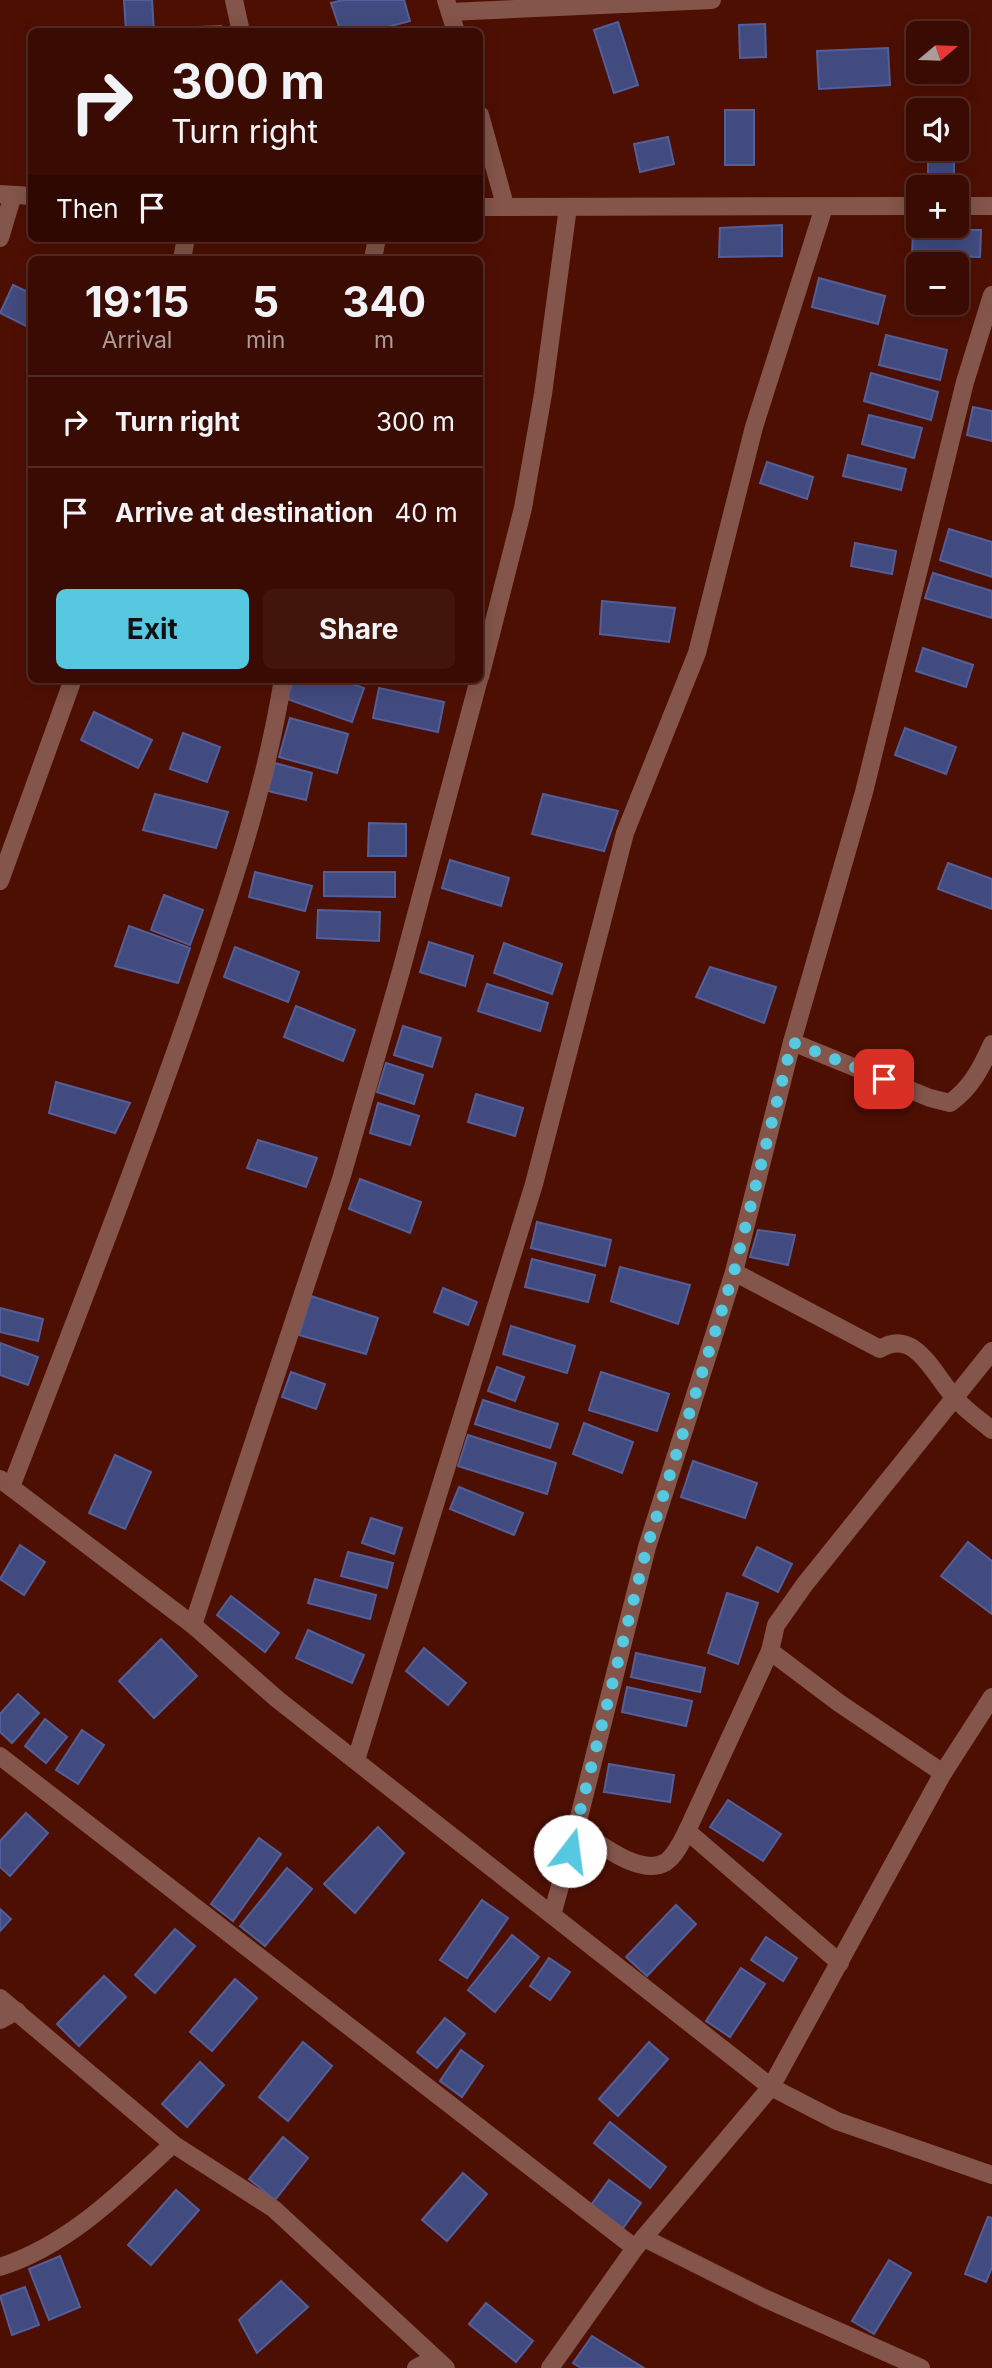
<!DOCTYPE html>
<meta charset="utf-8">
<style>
body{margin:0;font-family:Inter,sans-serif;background:#41140c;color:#f1f3f6;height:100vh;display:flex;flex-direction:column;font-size:26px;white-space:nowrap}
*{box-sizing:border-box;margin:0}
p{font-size:23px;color:#ab9b99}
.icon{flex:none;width:38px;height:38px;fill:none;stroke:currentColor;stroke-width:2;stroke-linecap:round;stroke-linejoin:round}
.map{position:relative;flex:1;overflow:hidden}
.sheet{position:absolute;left:28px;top:256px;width:455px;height:427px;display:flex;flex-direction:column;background:#3a0b02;border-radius:10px;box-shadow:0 4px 18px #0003,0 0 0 2px #542b24}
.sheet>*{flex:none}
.banner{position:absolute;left:28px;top:28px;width:455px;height:214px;border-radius:10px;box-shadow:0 4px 18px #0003,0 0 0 2px #542b24;background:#3a0b02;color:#f1f3f6;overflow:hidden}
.needle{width:46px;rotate:71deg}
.controls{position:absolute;left:906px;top:21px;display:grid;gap:14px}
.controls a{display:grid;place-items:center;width:63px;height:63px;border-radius:10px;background:#3a0b02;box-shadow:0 4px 18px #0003,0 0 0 2px #542b24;font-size:35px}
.pin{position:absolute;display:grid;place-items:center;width:60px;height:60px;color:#fff;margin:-30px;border-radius:14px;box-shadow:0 4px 10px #0006}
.me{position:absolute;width:77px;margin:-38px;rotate:15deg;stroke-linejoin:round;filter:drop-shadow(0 0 5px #0008)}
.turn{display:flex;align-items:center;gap:24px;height:147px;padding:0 28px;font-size:32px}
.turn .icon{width:91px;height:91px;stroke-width:2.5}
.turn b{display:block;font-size:49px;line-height:60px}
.then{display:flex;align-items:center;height:66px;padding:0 28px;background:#0003;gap:14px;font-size:26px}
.eta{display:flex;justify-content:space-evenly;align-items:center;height:119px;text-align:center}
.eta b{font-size:42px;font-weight:700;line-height:49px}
.primary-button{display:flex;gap:14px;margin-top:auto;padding:14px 28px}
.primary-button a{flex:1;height:80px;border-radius:10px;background:#56c9e1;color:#111;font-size:28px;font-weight:700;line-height:80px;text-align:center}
.primary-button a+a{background:#41140c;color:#f1f3f6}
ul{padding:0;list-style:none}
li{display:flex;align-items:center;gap:21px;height:91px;padding:0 28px;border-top:2px solid #542b24}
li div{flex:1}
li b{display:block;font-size:26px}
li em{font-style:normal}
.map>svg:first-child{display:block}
.building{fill:#414b7f;stroke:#525f9a;stroke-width:2}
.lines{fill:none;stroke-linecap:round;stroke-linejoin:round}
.minor{stroke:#84554a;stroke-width:18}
.route{stroke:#56c9e1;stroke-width:12;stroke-dasharray:0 21.6}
</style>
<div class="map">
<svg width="992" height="2368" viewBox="0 0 992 2368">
<rect width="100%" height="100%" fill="#4e0f03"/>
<!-- building -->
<g class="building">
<path d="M124 0H152L154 32H126Z"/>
<path d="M343 0H404L410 21 368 32H341L331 3Z"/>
<path d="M618 22 638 85 614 93 594 30Z"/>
<path d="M765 24 766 57 740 58 739 25Z"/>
<path d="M221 26V32H197V27Z"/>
<path d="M888 48 890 85 819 89 817 51Z"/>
<rect x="725" y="110" width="29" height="55"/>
<path d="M668 137 674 164 640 172 634 144Z"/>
<rect x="928" y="149" width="26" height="27"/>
<path d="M782 225V256L719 257 720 228Z"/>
<path d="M913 229 981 230 980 257 912 255Z"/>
<path d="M819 278 885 296 878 324 812 307Z"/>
<path d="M13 285 32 294V329L0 313Z"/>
<path d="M886 335 947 350 940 380 879 365Z"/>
<path d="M871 373 938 392 931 420 864 401Z"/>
<path d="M973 407 992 411V441L967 435Z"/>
<path d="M869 415 922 428 914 458 862 444Z"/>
<path d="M848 455 906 469 901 490 843 476Z"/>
<path d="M767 462 813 477 807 499 760 483Z"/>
<path d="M949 529 992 542V577L940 560Z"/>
<path d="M855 543 896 551 892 574 851 566Z"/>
<path d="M933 573 992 591V618L925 598Z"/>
<path d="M602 601 675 608 669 642 600 634Z"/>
<path d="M923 648 973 665 966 687 916 671Z"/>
<path d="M294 679H338L364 688 352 722 287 699Z"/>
<path d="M379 688 444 702 438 732 373 718Z"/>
<path d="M94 712 152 740 138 768 81 740Z"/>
<path d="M290 718 348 734 337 773 279 757Z"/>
<path d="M905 728 956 747 946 774 895 755Z"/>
<path d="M183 733 220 747 207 782 170 769Z"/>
<path d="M275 763 312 773 306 800 268 791Z"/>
<path d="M155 794 228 812 216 848 143 830Z"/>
<path d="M543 794 618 811 604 851 532 834Z"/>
<path d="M369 823 406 824V856H368Z"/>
<path d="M450 860 509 878 501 906 442 888Z"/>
<path d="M948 863 992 879V909L938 889Z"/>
<path d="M255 872 312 886 305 911 249 897Z"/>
<path d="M324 872H395V897L324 896Z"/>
<path d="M164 895 203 910 190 945 151 930Z"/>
<path d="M318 910 380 912 379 941 317 938Z"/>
<path d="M129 926 190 948 178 983 115 966Z"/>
<path d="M429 942 473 956 465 986 420 972Z"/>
<path d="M504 943 562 964 552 994 494 973Z"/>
<path d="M235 947 299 972 288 1002 224 977Z"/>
<path d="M710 967 776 987 764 1023 696 997Z"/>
<path d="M487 984 548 1003 540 1031 478 1011Z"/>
<path d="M296 1006 355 1030 343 1061 284 1037Z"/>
<path d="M403 1026 441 1038 432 1067 394 1055Z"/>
<path d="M386 1063 423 1075 414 1104 377 1092Z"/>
<path d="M56 1082 130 1103 115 1133 49 1113Z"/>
<path d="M476 1094 523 1108 515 1136 468 1122Z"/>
<path d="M378 1103 419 1116 410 1145 370 1133Z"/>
<path d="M258 1140 317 1158 306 1187 247 1168Z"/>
<path d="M360 1179 421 1202 410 1233 349 1209Z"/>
<path d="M537 1222 611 1240 605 1266 531 1248Z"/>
<path d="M758 1230 795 1235 788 1265 750 1257Z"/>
<path d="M532 1259 595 1275 588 1302 525 1287Z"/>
<path d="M620 1267 690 1285 678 1324 611 1301Z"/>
<path d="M443 1288 477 1302 468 1325 434 1312Z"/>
<path d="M311 1296 378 1318 366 1354 299 1335Z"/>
<path d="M0 1308 43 1319 38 1341 0 1332Z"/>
<path d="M511 1326 575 1346 567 1373 503 1354Z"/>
<path d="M0 1343 38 1357 28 1385 0 1375Z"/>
<path d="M497 1367 524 1377 515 1401 488 1391Z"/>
<path d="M291 1372 325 1384 316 1409 282 1397Z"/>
<path d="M601 1372 669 1394 657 1431 589 1410Z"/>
<path d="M483 1400 558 1424 550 1448 475 1424Z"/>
<path d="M584 1423 633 1442 622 1473 573 1454Z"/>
<path d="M468 1435 556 1463 547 1494 458 1466Z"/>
<path d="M115 1455 151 1472 125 1529 89 1513Z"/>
<path d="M693 1461 757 1483 745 1518 681 1497Z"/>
<path d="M459 1487 523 1513 514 1535 450 1509Z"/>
<path d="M371 1518 402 1528 394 1554 362 1543Z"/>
<path d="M968 1542 992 1561V1614L941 1576Z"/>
<path d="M20 1545 45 1562 24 1595 0 1579Z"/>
<path d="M757 1547 792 1564 778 1592 743 1575Z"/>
<path d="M348 1552 393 1563 387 1588 341 1576Z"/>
<path d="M315 1579 376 1595 370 1619 308 1603Z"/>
<path d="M727 1593 758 1603 738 1664 708 1653Z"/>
<path d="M231 1596 279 1633 265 1652 217 1615Z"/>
<path d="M308 1630 364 1655 352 1683 296 1658Z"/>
<path d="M161 1639 197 1676 154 1718 119 1681Z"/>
<path d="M424 1648 466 1683 448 1705 406 1671Z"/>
<path d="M636 1653 705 1668 700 1692 631 1677Z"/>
<path d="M627 1687 692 1701 686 1726 622 1712Z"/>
<path d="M18 1694 39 1713 12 1743 0 1732V1714Z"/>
<path d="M45 1719 67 1737 46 1763 25 1746Z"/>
<path d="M82 1730 104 1745 78 1784 56 1770Z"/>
<path d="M609 1764 674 1775 670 1802 604 1792Z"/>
<path d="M728 1800 781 1834 763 1861 710 1827Z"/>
<path d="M26 1813 48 1833 10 1876 0 1867V1841Z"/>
<path d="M378 1827 404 1853 355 1913 324 1884Z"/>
<path d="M259 1838 281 1854 233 1921 211 1904Z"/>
<path d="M287 1868 312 1889 265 1946 240 1926Z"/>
<path d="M482 1900 508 1918 467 1978 440 1960Z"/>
<path d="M676 1905 696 1924 647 1976 626 1957Z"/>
<path d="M0 1909 11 1919 0 1931Z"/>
<path d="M175 1929 195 1946 155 1993 135 1975Z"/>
<path d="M512 1935 539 1957 495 2012 468 1990Z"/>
<path d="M766 1937 797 1958 783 1981 751 1960Z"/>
<path d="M549 1958 570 1972 550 2000 530 1986Z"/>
<path d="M741 1968 765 1984 730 2037 706 2021Z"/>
<path d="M104 1976 126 1997 79 2046 57 2024Z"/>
<path d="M235 1979 257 1998 212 2051 190 2032Z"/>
<path d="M445 2018 465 2034 437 2068 417 2052Z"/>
<path d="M303 2042 332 2066 288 2121 259 2097Z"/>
<path d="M649 2042 668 2059 618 2116 599 2099Z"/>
<path d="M461 2050 483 2066 462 2097 440 2081Z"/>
<path d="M200 2062 224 2085 187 2127 162 2104Z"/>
<path d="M610 2122 666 2167 650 2188 594 2143Z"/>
<path d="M283 2137 308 2158 275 2200 249 2179Z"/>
<path d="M463 2173 487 2194 447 2241 422 2220Z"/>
<path d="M609 2180 641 2203 623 2228 591 2205Z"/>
<path d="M176 2190 199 2210 151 2265 128 2245Z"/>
<path d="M988 2217 992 2218V2267L986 2282 965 2274Z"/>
<path d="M60 2256 80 2307 49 2320 29 2269Z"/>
<path d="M889 2260 911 2273 874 2334 852 2321Z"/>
<path d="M281 2281 308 2307 257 2353 239 2320Z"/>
<path d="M25 2287 39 2325 12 2335 0 2296Z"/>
<path d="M486 2303 533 2341 516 2362 469 2324Z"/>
<path d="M592 2336 644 2368H581L573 2363Z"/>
</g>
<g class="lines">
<!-- minor -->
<g class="minor">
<path d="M234 0 241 32"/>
<path d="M446 0 456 32"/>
<path d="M450 12 712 0"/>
<path d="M480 115 505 205"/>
<path d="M0 194 32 196"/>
<path d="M957 206H992"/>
<path d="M480 207 919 206"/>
<path d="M0 238 13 195"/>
<path d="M182 259 186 238"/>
<path d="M373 259 377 238"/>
<path d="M480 677 523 508 543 394 568 207"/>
<path d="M0 881 73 679"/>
<path d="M792 1042 930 1098 950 1103C972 1087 981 1068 992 1044"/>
<path d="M734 1272 880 1349C915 1327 934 1375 954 1397 965 1410 980 1420 992 1430"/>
<path d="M0 1479 193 1625 277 1699 771 2087 837 2121 992 2175"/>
<path d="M11 1487C72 1329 134 1171 190 1010 228 899 264 796 283 679"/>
<path d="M193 1625 341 1179 401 971 479 679"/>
<path d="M770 1651 687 1831 840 1963"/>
<path d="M0 1756 635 2248"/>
<path d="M356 1760 534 1184 625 833 697 653 754 427 824 207"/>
<path d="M943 1773 839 1703 770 1651 776 1625 805 1584 992 1351"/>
<path d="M576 1829C599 1842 640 1878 666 1862 676 1855 682 1841 687 1831"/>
<path d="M552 1915 576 1829 647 1547 734 1272 792 1042 864 792 965 382 992 295"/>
<path d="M0 1998 173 2144 274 2209 446 2368"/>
<path d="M0 2020 17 2011"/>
<path d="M644 2238 764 2298 921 2368"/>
<path d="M0 2267C69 2245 121 2192 173 2144"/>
<path d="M416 2368 435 2358"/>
<path d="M550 2368 635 2248 771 2087 943 1773 992 1697"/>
</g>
</g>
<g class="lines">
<!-- route -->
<path class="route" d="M570 1851 647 1547 734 1272 792 1042 884 1079"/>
</g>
</svg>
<div class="controls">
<a><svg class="needle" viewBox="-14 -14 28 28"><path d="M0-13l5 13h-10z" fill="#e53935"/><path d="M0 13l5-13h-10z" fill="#ab9b99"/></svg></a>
<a><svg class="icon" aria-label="sound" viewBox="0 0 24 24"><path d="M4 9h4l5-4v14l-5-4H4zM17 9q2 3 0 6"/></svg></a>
<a>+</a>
<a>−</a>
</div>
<div class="pin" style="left:884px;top:1079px;background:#d93025"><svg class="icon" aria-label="arrive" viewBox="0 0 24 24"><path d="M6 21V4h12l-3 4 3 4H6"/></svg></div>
<svg class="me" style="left:570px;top:1851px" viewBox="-20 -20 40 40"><circle r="19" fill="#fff"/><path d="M0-13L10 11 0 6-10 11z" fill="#56c9e1"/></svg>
<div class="banner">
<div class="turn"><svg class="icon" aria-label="right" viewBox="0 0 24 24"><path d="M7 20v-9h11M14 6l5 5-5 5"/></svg><div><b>300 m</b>Turn right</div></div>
<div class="then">Then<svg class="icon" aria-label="arrive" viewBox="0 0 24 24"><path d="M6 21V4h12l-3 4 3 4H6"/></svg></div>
</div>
<section class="sheet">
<div class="eta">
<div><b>19:15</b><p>Arrival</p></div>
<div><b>5</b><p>min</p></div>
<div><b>340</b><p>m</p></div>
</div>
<ul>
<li><svg class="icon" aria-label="right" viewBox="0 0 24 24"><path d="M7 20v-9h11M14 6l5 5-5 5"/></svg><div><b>Turn right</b></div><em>300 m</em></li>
<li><svg class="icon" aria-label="arrive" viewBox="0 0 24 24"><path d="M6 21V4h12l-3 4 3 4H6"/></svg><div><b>Arrive at destination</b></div><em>40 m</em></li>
</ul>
<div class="primary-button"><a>Exit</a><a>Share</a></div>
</section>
</div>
